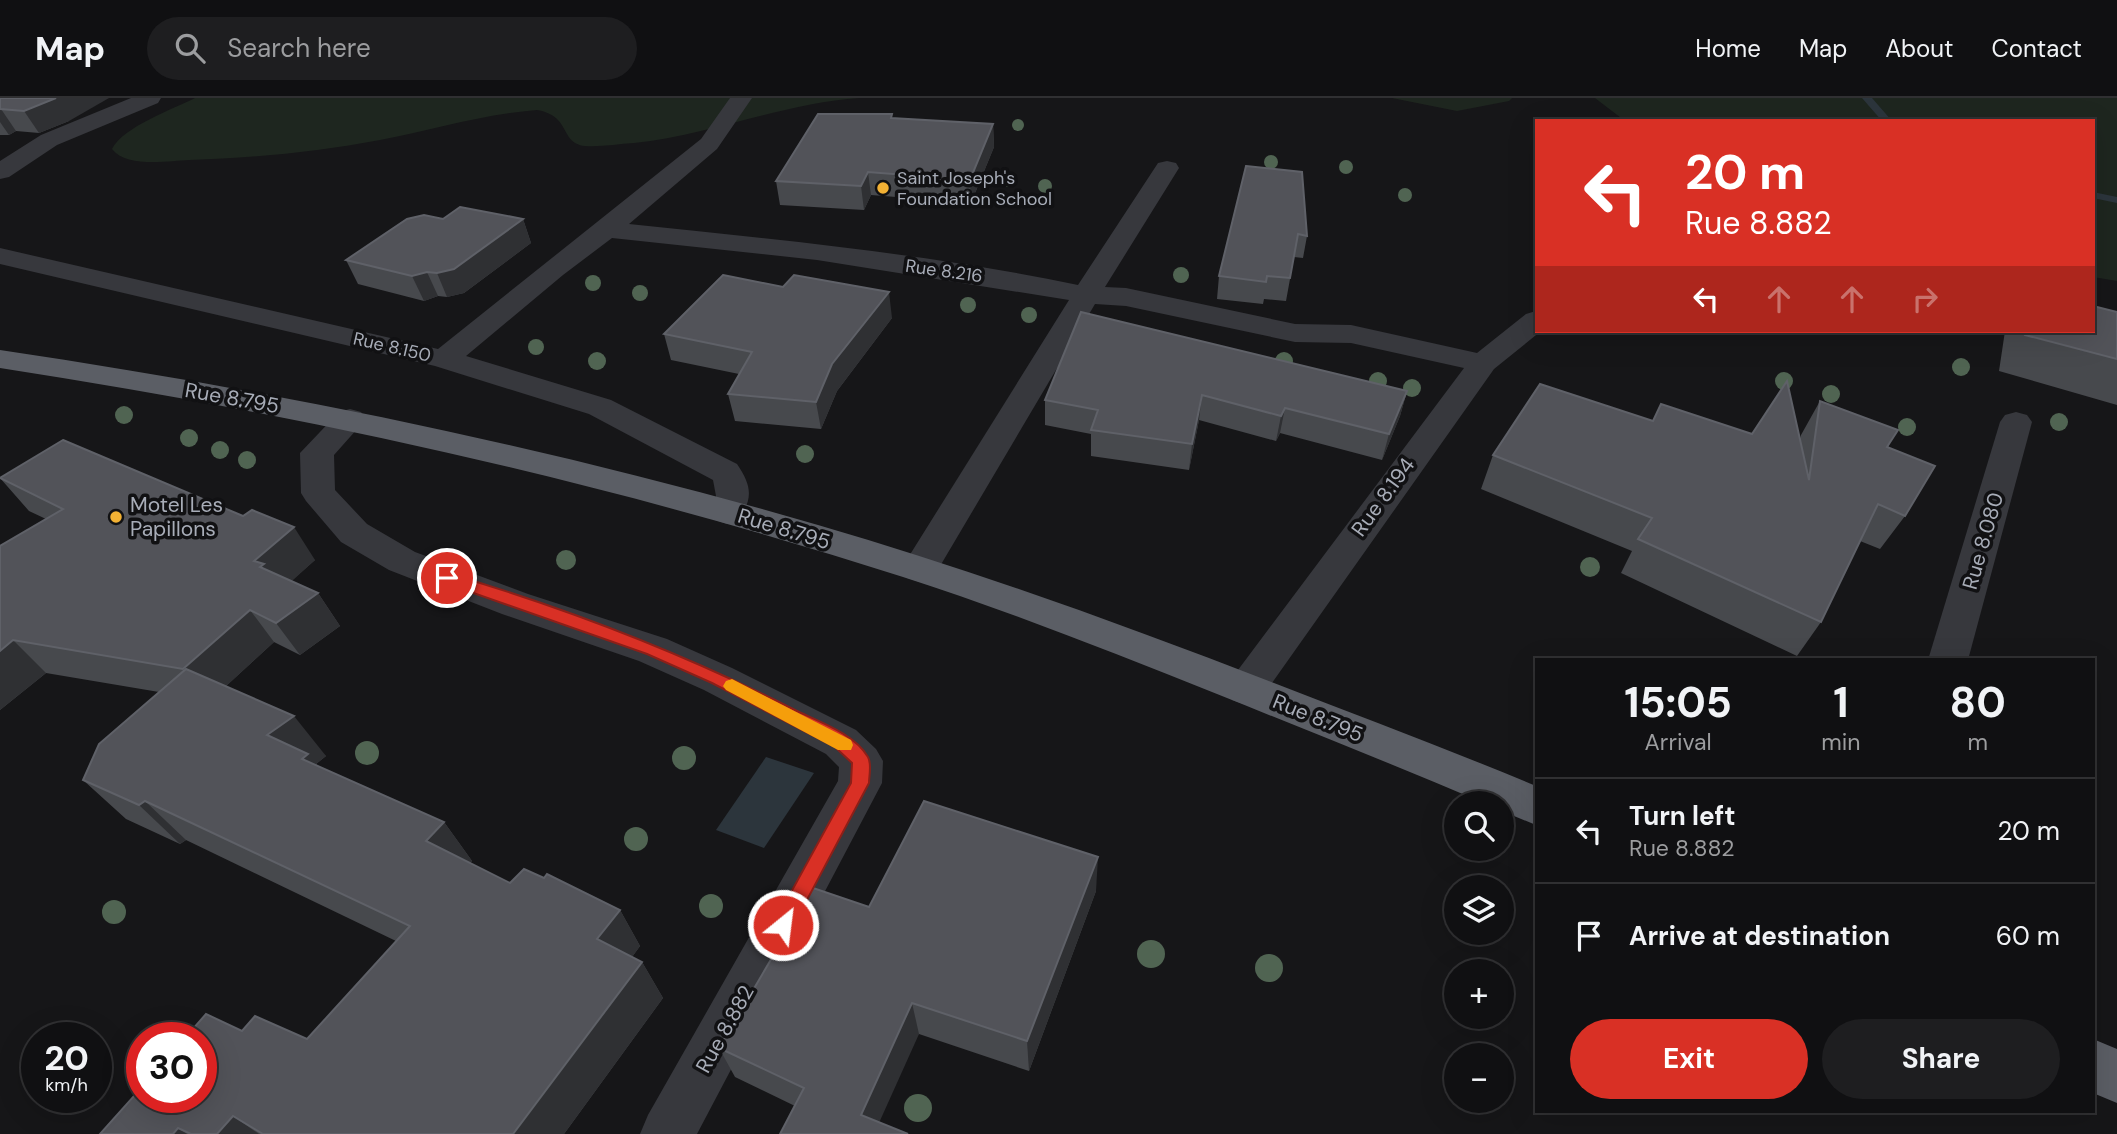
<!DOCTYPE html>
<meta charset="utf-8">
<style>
body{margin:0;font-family:"DM Sans",sans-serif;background:#1e1e20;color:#f1f3f6;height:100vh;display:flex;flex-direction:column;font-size:26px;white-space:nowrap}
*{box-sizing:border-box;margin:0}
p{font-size:23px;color:#9c9d9f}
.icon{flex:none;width:38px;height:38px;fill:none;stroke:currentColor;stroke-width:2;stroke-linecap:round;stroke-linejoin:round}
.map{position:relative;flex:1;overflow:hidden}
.drawer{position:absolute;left:1535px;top:560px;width:560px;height:455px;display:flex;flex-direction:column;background:#101012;border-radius:0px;box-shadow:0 7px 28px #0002,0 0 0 2px #303032}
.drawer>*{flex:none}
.banner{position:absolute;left:1535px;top:21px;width:560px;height:214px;border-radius:0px;box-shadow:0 7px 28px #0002,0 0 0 2px #303032;background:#d93025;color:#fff;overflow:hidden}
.buttons{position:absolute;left:1444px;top:693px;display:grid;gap:14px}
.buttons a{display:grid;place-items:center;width:70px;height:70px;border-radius:50%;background:#101012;box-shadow:0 7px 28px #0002,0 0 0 2px #303032;font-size:35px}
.speed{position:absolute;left:21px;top:924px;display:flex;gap:14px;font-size:35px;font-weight:700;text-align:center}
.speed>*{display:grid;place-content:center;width:91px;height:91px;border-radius:50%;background:#101012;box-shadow:0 7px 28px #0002,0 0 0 2px #303032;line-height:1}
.speed small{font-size:18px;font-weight:400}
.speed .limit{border:10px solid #d22;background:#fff;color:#111}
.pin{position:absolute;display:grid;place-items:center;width:60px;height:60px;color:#fff;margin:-30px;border:4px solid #fff;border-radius:50%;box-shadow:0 2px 7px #0007}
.me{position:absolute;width:77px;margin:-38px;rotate:29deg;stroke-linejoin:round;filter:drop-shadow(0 0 5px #0008)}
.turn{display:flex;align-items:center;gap:24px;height:147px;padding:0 35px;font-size:32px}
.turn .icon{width:91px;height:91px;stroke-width:2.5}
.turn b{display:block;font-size:49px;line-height:60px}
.lanes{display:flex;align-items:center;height:66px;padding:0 35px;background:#0003;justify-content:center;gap:35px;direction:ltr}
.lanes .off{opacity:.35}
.eta{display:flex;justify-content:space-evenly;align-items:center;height:119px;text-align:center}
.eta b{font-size:42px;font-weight:700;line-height:49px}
.cta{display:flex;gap:14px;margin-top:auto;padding:14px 35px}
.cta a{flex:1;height:80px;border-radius:42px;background:#d93025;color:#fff;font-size:28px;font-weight:700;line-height:80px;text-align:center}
.cta a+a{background:#1e1e20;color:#f1f3f6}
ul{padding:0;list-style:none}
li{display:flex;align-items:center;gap:21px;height:105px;padding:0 35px;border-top:2px solid #303032}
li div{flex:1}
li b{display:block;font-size:26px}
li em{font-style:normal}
header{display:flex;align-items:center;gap:42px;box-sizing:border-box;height:98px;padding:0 35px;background:#101012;border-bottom:2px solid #303032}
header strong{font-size:33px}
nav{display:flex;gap:38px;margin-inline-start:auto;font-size:24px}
.search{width:490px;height:63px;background:#1e1e20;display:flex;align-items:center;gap:18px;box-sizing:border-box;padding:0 24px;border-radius:38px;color:#9c9d9f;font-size:26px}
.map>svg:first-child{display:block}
.green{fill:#1e261f}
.water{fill:#2c353c}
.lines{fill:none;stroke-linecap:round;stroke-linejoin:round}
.stream{fill:#2c353c;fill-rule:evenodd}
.minor{fill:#37383d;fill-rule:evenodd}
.trunk{fill:#5b5e65;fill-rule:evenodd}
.tree{fill:#506452}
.wall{fill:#47494d}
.shaded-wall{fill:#2f3033}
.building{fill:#525359;stroke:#5f6168;stroke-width:2}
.route{fill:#d93025;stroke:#8d1f18;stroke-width:2}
.slow{fill:#f59e0b}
.poi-dot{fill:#f2b134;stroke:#111113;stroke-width:2.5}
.labels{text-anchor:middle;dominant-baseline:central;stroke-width:7;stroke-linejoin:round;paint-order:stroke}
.far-poi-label{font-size:18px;fill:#a8adb8;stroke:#111113;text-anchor:start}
.far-street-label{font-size:18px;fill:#a8adb8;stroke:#111113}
.street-label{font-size:21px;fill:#a8adb8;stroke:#111113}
.poi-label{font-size:21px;fill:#a8adb8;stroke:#111113;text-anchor:start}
</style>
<header>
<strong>Map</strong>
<div class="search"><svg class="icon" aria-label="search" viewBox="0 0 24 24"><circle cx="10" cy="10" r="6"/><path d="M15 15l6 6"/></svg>Search here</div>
<nav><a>Home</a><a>Map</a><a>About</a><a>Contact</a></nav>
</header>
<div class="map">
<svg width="2117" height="1036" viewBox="0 0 2117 1036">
<rect width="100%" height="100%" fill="#161618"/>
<!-- green -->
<g class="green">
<path d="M195 0H860C783 5 711 37 634 45 618 46 601 49 585 48 559 45 572 18 537 12 484 16 432 32 380 42 317 54 253 60 189 62 168 63 126 70 112 51 123 29 173 11 195 0Z"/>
<path d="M1392 0H1512L1509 3 1457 13Z"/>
<path d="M1595 0H2117V183L2093 179V23H1625Z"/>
</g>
<!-- water -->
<path class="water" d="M766 659 814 675 764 750 716 732Z"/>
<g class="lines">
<!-- stream -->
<g class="stream">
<path d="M1862 0H1872L1892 23H1882Z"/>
<path d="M2093 94 2117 99V105L2093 100Z"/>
</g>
<!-- minor -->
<g class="minor">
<path d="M131 0H161L158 5 57 47 9 79 0 81V63L41 37Z"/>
<path d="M730 0H752L717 51 629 126C779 142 931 156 1078 187L1158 65 1167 63 1176 65 1179 70 1105 189 1126 190 1295 226 1351 227 1477 255 1526 216 1536 213V233H1541L1494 271 1260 602 1246 607 1232 602 1226 591 1232 580 1464 270 1351 245 1295 244 1126 208 1095 206 933 480 920 484 907 480 901 471 1069 202 817 162 612 140 563 177 466 258 611 302 737 366C752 388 753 400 739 422L727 426 715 422 709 414 716 398 713 382 589 316 435 268 0 166V150L438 251 701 41Z"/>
<path d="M350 311 361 314 366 321 334 357 335 392 367 426 415 454 528 496 667 541 732 570 856 632 876 651 883 663 882 685 697 1036H640L648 1017 838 683 839 669 826 656 704 592 639 563 502 516 389 472 341 444 306 403 301 395 300 355 339 314Z"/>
<path d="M2016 314 2027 317 2032 324 1968 562H1928L2000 324 2005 317Z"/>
</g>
<!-- trunk -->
<g class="trunk">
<path d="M0 252C276 293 550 349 818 427 973 472 1124 527 1274 585 1362 619 1450 652 1536 688V727L1502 713V705H1484C1395 667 1306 632 1217 596 1113 555 1009 513 903 479 607 384 306 317 0 270Z"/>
<path d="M2093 941 2117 951V1005L2093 995Z"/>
</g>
</g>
<!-- trees -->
<g class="tree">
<circle cx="1018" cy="27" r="6"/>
<circle cx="1271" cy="64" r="7"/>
<circle cx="1346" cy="69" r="7"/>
<circle cx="1009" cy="82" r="7"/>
<circle cx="1045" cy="88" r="7"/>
<circle cx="1405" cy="97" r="7"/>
<circle cx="1181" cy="177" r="8"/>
<circle cx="593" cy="185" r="8"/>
<circle cx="640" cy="195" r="8"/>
<circle cx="968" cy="207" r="8"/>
<circle cx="1029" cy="217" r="8"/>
<circle cx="536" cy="249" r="8"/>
<circle cx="597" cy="263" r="9"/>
<circle cx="1284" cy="263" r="9"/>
<circle cx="1961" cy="269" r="9"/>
<circle cx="1378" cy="283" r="9"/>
<circle cx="1784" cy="283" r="9"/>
<circle cx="1412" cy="290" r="9"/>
<circle cx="1831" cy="296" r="9"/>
<circle cx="124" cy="317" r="9"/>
<circle cx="2059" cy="324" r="9"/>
<circle cx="1907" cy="329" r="9"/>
<circle cx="189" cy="340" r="9"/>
<circle cx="220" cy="352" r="9"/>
<circle cx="805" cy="356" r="9"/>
<circle cx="247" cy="362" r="9"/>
<circle cx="566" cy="462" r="10"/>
<circle cx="1590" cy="469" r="10"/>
<circle cx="367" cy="655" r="12"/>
<circle cx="684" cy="660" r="12"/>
<circle cx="636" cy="741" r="12"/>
<circle cx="711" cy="808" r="12"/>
<circle cx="114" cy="814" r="12"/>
<circle cx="1151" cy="856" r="14"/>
<circle cx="1269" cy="870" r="14"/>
<circle cx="918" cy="1010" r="14"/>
</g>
<!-- wall -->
<g class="wall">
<path d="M0 0 69 23 39 35 16 33 9 37H0Z"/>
<path d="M892 20 993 26 994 49 971 105 871 97 864 112 780 107 776 83Z"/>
<path d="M1246 68 1307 138 1303 160 1294 159 1286 203 1264 201 1263 206 1217 201 1219 178Z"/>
<path d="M443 121H523L531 145 464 195 447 199 438 198 424 203 358 186 346 162Z"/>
<path d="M1081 214 1407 293 1400 318 1382 362 1280 335 1276 343 1199 322 1189 372 1091 358V336L1045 327V302Z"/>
<path d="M2117 214V307L1999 273 2005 233H2093Z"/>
<path d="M892 220 837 293 821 331 735 323 728 296 739 276 671 262 664 236Z"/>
<path d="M1820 303 1887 349 1905 418 1880 451 1860 443 1821 524 1797 558 1621 475 1632 453 1481 391 1493 357 1653 323 1800 341 1801 337Z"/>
<path d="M0 380 315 462 291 483 318 495 340 528 300 557 274 544 226 588 326 658 316 666 318 668 444 724 472 763 470 765 510 785 544 780 620 812 640 848 632 859 642 864 663 900 564 1036H100L242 933 307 941 396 843 186 742 180 746 126 721 83 682 159 594 46 575 0 612V448L46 421 29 413Z"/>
<path d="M1096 793 1029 973 919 936 795 1008 735 979 719 950 869 809Z"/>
</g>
<!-- shaded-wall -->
<g class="shaded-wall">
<path d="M56 0H109L69 23 39 35 24 13Z"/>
<path d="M0 11H1L16 33 9 37 0 24Z"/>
<path d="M993 26 994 49 971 105 970 82Z"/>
<path d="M868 74 871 97 864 112 861 88Z"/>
<path d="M523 121 531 145 464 195 447 199 437 175Z"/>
<path d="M427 174 438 198 424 203 412 178Z"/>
<path d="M889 194 892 220 837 293 821 331 816 304 832 266Z"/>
<path d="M1407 293 1400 318 1382 362 1389 336Z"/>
<path d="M1202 297 1199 322 1189 372 1192 346Z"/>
<path d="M1285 310 1280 335 1276 343 1281 318Z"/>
<path d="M294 429 315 462 282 492 254 463Z"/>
<path d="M318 495 340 528 300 557 276 525Z"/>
<path d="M250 512 274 544 210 603 183 571Z"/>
<path d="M13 542 46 575 0 612V553Z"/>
<path d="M294 618 326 658 316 666 340 696 267 637Z"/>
<path d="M145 703 186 742 180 746 139 707Z"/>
<path d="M444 724 472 763 455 781 426 743Z"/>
<path d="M1098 759 1096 793 1029 973 1027 943Z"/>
<path d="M620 812 640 848 619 877 597 841Z"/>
<path d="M642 864 663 900 564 1036H513Z"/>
<path d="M912 905 919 936 874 1036 861 1017Z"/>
<path d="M233 1018 259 1036H217Z"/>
<path d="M178 1030 187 1036H173Z"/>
</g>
<!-- building -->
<g class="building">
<path d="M0 0H56L24 13 0 11Z"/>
<path d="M818 16H892L891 20 993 26 970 82 868 74 861 88 776 83Z"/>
<path d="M1246 68 1302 74 1307 138 1298 136 1290 180 1267 178 1266 184 1219 178Z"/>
<path d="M460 109 523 121 454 171 437 175 427 174 412 178 346 162 407 121 424 117 443 121Z"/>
<path d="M723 177 783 189 794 177 889 194 832 266 816 304 728 296 752 254 664 236Z"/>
<path d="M2093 208 2117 214V261L2025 237 2026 233H2093Z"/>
<path d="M1081 214 1407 293 1389 336 1285 310 1281 318 1202 297 1192 346 1091 332 1098 312 1045 302Z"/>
<path d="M1787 283 1809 382 1820 303 1898 332 1887 349 1935 368 1905 418 1878 406 1821 524 1638 441 1652 420 1493 357 1540 286 1653 323 1661 306 1752 336Z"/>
<path d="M63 342 243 418 252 412 294 429 254 463 264 466 260 469 318 495 276 525 250 512 183 571 13 542 0 553V448L63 411 0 380Z"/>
<path d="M186 571 294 618 267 637 308 656 302 661 444 724 426 743 510 785 524 771 544 780 547 776 620 812 597 841 642 864 513 1036H263L233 1018 217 1036H191L178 1030 173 1036H100L142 989V999H201V940H185L206 916 242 933 255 918 307 941 410 828 145 703 139 707 83 682 99 646Z"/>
<path d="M924 703 1098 759 1027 943 912 905 861 1017 908 1036H780L804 990 719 950 813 790 869 809Z"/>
</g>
<!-- route -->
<path class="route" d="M447 475C566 510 682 555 793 611 817 623 854 635 868 659 872 666 869 678 869 685L790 834 783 836 776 834 773 827 851 685 852 665 835 649 712 585 647 556 442 484 440 480 442 477Z"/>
<!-- slow -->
<path class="slow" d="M732 581 851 642 853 647 851 652H838L726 592 723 588 726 583Z"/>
<!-- markers -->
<g class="poi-dot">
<circle cx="883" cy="90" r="7"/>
<circle cx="116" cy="419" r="7"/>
</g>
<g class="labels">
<!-- far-poi labels -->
<g class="far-poi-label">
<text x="897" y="80">Saint Joseph's<tspan x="897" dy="21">Foundation School</tspan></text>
</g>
<!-- far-street labels -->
<g class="far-street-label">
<text transform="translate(944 173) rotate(8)">Rue 8.216</text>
<text transform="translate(392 249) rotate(13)">Rue 8.150</text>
</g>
<!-- street labels -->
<g class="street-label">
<text transform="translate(232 300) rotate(10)">Rue 8.795</text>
<text transform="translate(1383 399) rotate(-54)">Rue 8.194</text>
<text transform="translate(784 431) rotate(17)">Rue 8.795</text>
<text transform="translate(1983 443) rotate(-74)">Rue 8.080</text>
<text transform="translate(1318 620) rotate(22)">Rue 8.795</text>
<text transform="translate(725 931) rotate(-61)">Rue 8.882</text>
</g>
<!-- poi labels -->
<g class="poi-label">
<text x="130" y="407">Motel Les<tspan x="130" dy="24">Papillons</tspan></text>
</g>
</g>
</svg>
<div class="buttons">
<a><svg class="icon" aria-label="search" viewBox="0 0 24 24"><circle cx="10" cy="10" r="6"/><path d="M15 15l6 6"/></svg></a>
<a><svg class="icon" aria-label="layers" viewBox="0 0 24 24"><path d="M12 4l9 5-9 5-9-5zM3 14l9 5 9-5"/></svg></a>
<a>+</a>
<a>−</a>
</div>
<div class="speed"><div>20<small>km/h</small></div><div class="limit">30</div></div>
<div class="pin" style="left:447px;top:480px;background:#d93025"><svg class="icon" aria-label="arrive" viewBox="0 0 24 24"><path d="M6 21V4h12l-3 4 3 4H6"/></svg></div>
<svg class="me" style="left:783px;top:827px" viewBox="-20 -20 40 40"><circle r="17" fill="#d93025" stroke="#fff" stroke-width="3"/><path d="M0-11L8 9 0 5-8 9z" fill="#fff"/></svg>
<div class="banner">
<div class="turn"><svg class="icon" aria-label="left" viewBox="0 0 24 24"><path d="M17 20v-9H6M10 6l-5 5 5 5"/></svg><div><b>20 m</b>Rue 8.882</div></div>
<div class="lanes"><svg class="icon" aria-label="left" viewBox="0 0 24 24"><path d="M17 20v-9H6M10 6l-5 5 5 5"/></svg><svg class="icon off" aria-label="ahead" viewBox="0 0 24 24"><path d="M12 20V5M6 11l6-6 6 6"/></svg><svg class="icon off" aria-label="ahead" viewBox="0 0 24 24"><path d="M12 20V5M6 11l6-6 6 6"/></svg><svg class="icon off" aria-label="right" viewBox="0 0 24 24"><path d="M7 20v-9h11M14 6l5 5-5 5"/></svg></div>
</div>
<section class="drawer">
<div class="eta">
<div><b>15:05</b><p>Arrival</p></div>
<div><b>1</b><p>min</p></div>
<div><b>80</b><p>m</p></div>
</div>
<ul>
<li><svg class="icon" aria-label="left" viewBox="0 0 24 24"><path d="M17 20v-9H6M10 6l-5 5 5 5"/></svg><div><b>Turn left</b><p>Rue 8.882</p></div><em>20 m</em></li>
<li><svg class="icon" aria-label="arrive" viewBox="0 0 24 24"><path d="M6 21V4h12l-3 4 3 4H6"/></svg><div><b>Arrive at destination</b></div><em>60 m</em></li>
</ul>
<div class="cta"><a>Exit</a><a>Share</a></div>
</section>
</div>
